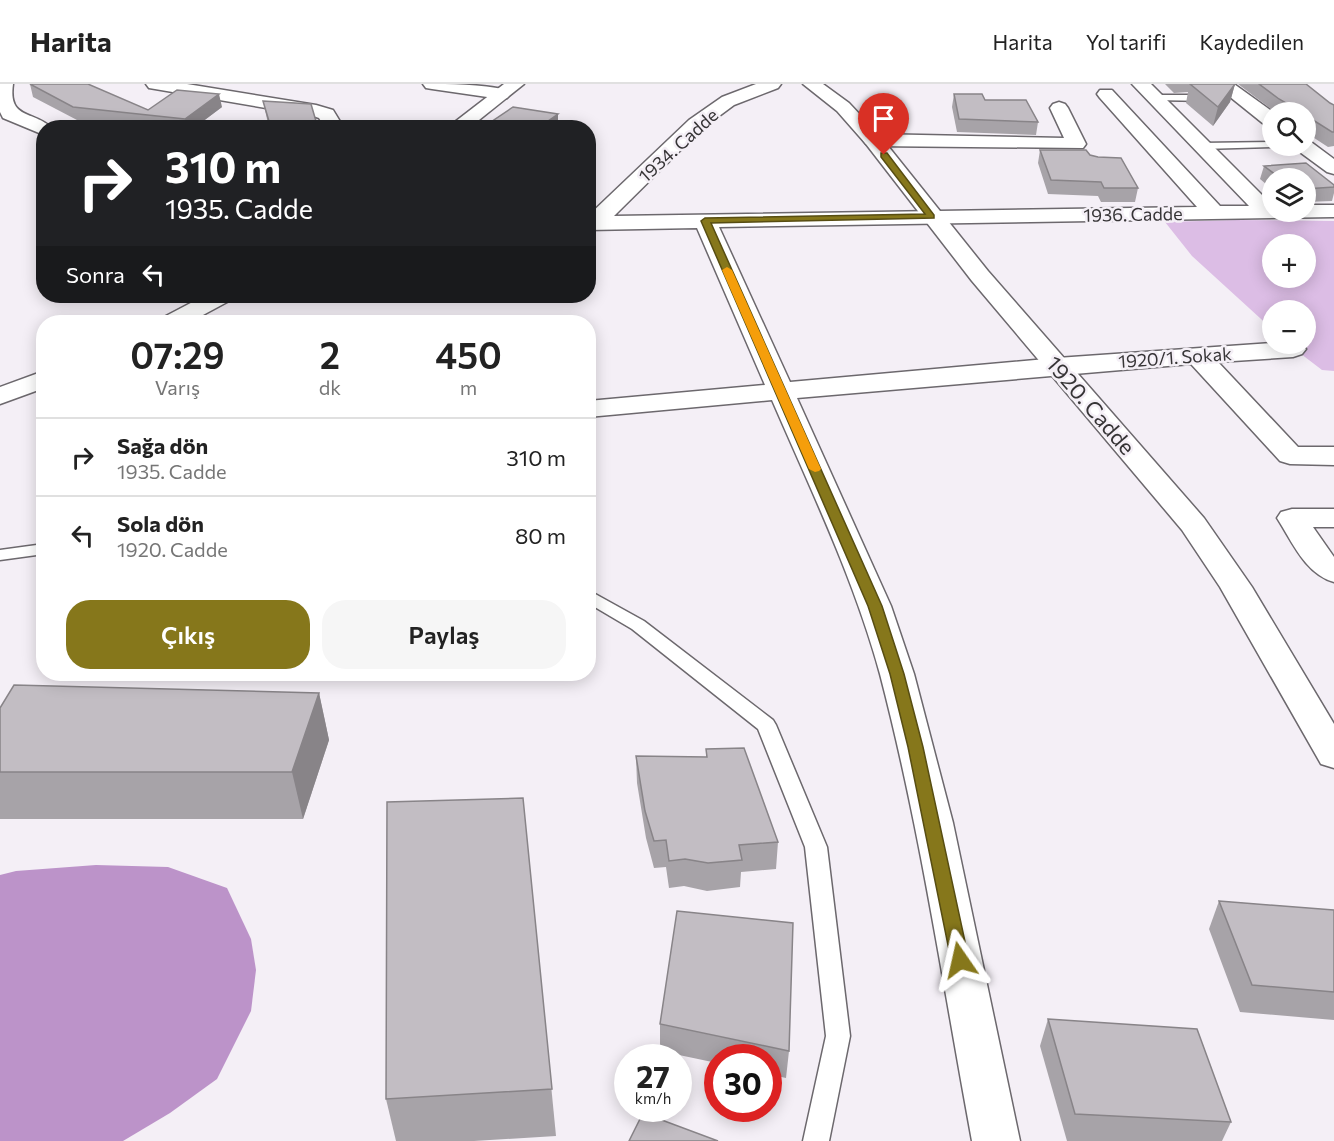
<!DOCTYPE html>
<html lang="tr">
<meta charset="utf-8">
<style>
body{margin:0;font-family:Commissioner,sans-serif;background:#f6f6f6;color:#222;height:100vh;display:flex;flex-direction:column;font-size:22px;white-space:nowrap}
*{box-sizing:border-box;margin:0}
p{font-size:20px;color:#767676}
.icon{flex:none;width:33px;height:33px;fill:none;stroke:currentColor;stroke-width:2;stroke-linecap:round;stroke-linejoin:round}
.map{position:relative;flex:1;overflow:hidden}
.drawer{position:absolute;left:36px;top:231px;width:560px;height:366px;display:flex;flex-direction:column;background:#fff;border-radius:24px;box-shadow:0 3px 15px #0003}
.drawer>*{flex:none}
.top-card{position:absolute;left:36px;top:36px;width:560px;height:183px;border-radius:24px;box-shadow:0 3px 15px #0003;background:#202124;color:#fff;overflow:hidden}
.tools{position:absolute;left:1262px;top:18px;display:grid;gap:12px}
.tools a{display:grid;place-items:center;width:54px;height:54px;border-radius:50%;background:#fff;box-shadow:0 3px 15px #0003;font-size:30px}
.speed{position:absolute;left:614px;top:960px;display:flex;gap:12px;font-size:30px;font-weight:700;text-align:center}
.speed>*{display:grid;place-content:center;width:78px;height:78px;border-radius:50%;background:#fff;box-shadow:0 3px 15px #0003;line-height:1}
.speed small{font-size:15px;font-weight:400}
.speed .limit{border:9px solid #d22;background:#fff;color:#111}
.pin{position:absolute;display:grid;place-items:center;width:51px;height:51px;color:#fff;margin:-62px -26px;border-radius:50% 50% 50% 0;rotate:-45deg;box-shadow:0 0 6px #0007}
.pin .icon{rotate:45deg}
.me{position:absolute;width:66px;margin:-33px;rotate:349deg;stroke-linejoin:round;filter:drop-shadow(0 0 4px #0008)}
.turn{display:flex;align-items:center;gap:21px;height:126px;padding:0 30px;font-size:27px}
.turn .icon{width:78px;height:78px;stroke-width:2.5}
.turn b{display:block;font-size:42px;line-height:51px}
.then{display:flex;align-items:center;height:57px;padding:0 30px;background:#0003;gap:12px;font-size:22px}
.eta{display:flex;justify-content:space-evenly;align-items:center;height:102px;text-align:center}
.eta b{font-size:36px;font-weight:600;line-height:42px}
.cta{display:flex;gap:12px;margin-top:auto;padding:12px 30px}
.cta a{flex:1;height:69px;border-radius:24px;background:#86771b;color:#fff;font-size:24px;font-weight:600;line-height:69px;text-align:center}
.cta a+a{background:#f6f6f6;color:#222}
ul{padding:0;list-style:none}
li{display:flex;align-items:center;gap:18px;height:78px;padding:0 30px;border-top:2px solid #e0e0e0}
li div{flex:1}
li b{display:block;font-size:22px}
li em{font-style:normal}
header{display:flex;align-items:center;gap:36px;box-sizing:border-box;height:84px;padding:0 30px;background:#fff;border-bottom:2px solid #e0e0e0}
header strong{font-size:28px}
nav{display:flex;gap:33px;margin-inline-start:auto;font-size:21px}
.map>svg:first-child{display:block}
.green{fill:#dcbde5;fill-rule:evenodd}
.water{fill:#bc93c9}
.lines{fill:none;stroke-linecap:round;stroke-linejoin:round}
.lane-casing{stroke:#6c686d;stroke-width:3}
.street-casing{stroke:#6c686d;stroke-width:3}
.secondary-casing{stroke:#6c686d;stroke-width:3}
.lane{fill:#fff;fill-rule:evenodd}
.street{fill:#fff;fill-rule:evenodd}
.secondary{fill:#fff;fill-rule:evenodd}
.wall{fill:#a7a3a8}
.shaded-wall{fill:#888488}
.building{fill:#c2bdc3;stroke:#888488;stroke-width:1.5}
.route{fill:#86771b;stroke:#574d12;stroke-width:1.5}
.slow{fill:#f59e0b}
.labels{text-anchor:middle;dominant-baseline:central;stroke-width:5;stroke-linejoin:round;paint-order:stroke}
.far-street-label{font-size:18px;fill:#363436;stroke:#f4eff6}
.street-label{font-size:22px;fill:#363436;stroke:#f4eff6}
</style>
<header>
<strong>Harita</strong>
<nav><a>Harita</a><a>Yol tarifi</a><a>Kaydedilen</a></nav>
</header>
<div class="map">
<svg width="1334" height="1057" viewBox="0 0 1334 1057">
<rect width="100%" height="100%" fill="#f4eff6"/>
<!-- green -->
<path class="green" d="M1235 136 1334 137V287L1322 286 1288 260H1305V226H1272V245L1192 172 1165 138ZM1272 160H1305V194H1272Z"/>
<!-- water -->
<path class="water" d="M96 781 168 783 227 804 251 855 256 886 251 927 217 995 170 1029 123 1057H0V791L16 787Z"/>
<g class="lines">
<!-- lane casing -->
<g class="lane-casing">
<g id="lane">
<path d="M1155 11H1210L1215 14 1210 17 1152 16 1150 14Z"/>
<path d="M1272 58V62H1277L1276 63 1202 65 1197 62 1202 59Z"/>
<path d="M44 460V470L0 476V466Z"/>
<path d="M588 506 644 537 773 636 776 641 827 763 850 952 829 1057H803L826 952 805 763 758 645 632 545 588 519Z"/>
</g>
</g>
<!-- street casing -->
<g class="street-casing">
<g id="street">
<path d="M0 0H13C8 36 33 26 52 44H44V51L3 34 0 28Z"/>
<path d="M146 0H187L316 21 333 26 344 44H325L319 34 313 32 155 5 149 4Z"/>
<path d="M423 0C452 0 480 0 507 6L510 10 507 14 501 15 432 5 426 4Z"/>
<path d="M756 0H781L778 4 734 21 703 44 614 132 1197 123 1100 14 1097 10 1100 6H1112L1220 122H1249L1132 0H1151L1272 121V128H1305V121H1334V133L719 143 790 298 1057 274 1272 259 1301 260 1306 265 1302 270 1293 273 1218 278 1298 363H1334V381L1290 380 1280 377 1191 280 797 314 891 522 914 590 953 739 1020 1057H972C943 901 920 743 880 590 854 495 811 406 772 316L588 333V317L765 301 697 144 588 146V132L689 36 722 13Z"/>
<path d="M1214 0H1234L1273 28 1272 43 1265 41Z"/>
<path d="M1059 18 1065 20 1068 24 1086 60 1083 64 873 62 866 60 863 56 866 52 873 50 1064 54 1050 24 1053 20Z"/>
<path d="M1305 56 1311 58 1334 75V90L1327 88 1297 66 1295 62H1305Z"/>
<path d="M1292 425H1334V443H1313L1334 473V498C1305 490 1292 457 1277 434L1281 428Z"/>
</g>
</g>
<!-- secondary casing -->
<g class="secondary-casing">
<g id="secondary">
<path d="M504 0H524L469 44H447Z"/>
<path d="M803 0H823L849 19 880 52 988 187 1204 434 1252 503 1334 640V684L1321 680 1220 503 1182 446 972 197 866 60 837 27Z"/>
<path d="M204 212H233L229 217 190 238H161L164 233Z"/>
<path d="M44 287V304L0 320V303Z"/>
</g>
</g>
<!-- lane -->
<use href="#lane" class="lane"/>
<!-- street -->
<use href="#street" class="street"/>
<!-- secondary -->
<use href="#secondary" class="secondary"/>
</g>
<!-- wall -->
<g class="wall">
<path d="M30 0 148 26 222 23 194 44H144L77 36 33 13Z"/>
<path d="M1165 0H1235L1230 18 1213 42 1186 19 1188 8 1174 9Z"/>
<path d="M1238 0H1306L1330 19 1334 21V62L1328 63 1305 48V28H1275Z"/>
<path d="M954 10 985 16 1038 38 1036 51 957 48 952 23Z"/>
<path d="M263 17 318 44H269Z"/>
<path d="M1040 66 1090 71 1138 104 1135 118H1101L1098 112 1048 110 1038 79Z"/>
<path d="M1264 82 1334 101V109L1332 117 1305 118V94H1272V105L1260 95Z"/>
<path d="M319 609 329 656 303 735H0V624Z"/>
<path d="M706 665 778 758 776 785 741 788 740 803 707 807 684 802 669 804 666 783 654 784 646 754 637 699 636 672 706 673Z"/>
<path d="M523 714 556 1052 474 1057H396L386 1015Z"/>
<path d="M1219 817 1334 826V936L1240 928 1209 845Z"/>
<path d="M1048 935 1231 1038 1222 1057H1067L1040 962Z"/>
<path d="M660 940 789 967 786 994 768 990V974H717V979L660 967Z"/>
</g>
<!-- shaded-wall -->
<g class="shaded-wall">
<path d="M1235 0 1230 18 1213 42 1218 23Z"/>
<path d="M219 10 222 23 194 44H187L185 35Z"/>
<path d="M558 30V42L556 44H538Z"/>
<path d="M319 609 329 656 303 735 292 688Z"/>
</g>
<!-- building -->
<g class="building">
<path d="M30 0H88L148 26 177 6 219 10 185 35 73 23Z"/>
<path d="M1190 0H1235L1218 23Z"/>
<path d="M1259 0H1306L1330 19 1334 21V48H1332L1305 31V28H1301L1279 15Z"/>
<path d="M954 10H982L985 16H1026L1038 38 959 35Z"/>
<path d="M263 17 311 20 318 44H271Z"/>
<path d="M513 23 558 30 538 44H482Z"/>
<path d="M1040 66H1086L1090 71 1098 73 1121 74 1138 104H1104L1101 98 1051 96Z"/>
<path d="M1306 79 1334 101V103L1305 105V94H1280L1264 82Z"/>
<path d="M14 601 319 609 292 688H0V624Z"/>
<path d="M744 664 778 758 739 761 742 776 708 779 685 775 669 777 666 756 654 757 645 727 636 672 707 673 706 665Z"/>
<path d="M523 714 552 1005 386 1015 387 718Z"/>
<path d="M1219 817 1334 826V908L1252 901Z"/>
<path d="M677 827 793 839 789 967 660 940Z"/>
<path d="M1048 935 1197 945 1231 1038 1075 1030Z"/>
<path d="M643 1029 718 1057H629Z"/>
</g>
<!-- route -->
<path class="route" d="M881 69H887L934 131V134L711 139 882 522 904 590 923 663 969 876 966 881 960 883 954 881 951 876 908 663 890 590 868 522 701 137 705 134 925 130 881 73Z"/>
<!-- slow -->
<path class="slow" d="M727 183 732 186 821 385 819 387 815 388 809 385 722 186Z"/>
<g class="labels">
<!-- far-street labels -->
<g class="far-street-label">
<text transform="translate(678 61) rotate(-42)">1934. Cadde</text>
<text transform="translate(1133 130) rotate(-1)">1936. Cadde</text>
<text transform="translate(1175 273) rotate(-4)">1920/1. Sokak</text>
</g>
<!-- street labels -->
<g class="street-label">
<text transform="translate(1091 321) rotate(49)">1920. Cadde</text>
</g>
</g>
</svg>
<div class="tools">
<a><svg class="icon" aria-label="search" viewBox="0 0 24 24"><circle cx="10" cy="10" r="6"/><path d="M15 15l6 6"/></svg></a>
<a><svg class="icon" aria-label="layers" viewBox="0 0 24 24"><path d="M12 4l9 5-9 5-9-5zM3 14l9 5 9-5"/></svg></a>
<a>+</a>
<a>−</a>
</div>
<div class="speed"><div>27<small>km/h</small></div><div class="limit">30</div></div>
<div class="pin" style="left:884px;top:71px;background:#d93025"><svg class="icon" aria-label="arrive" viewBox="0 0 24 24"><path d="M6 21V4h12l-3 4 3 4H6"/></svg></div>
<svg class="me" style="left:960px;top:876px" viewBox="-20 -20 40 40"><path d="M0-17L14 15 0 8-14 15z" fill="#86771b" stroke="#fff" stroke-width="4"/></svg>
<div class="top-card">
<div class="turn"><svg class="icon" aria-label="right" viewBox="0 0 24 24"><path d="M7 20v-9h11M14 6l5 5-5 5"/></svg><div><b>310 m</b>1935. Cadde</div></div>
<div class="then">Sonra<svg class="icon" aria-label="left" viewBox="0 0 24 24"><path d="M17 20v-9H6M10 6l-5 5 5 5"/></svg></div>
</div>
<section class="drawer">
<div class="eta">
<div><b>07:29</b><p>Varış</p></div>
<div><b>2</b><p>dk</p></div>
<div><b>450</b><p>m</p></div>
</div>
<ul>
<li><svg class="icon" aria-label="right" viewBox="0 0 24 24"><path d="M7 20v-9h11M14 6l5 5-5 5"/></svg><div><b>Sağa dön</b><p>1935. Cadde</p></div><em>310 m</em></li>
<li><svg class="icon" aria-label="left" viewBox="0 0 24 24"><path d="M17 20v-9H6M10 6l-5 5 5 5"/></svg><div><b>Sola dön</b><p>1920. Cadde</p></div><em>80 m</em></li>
</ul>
<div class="cta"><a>Çıkış</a><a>Paylaş</a></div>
</section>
</div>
